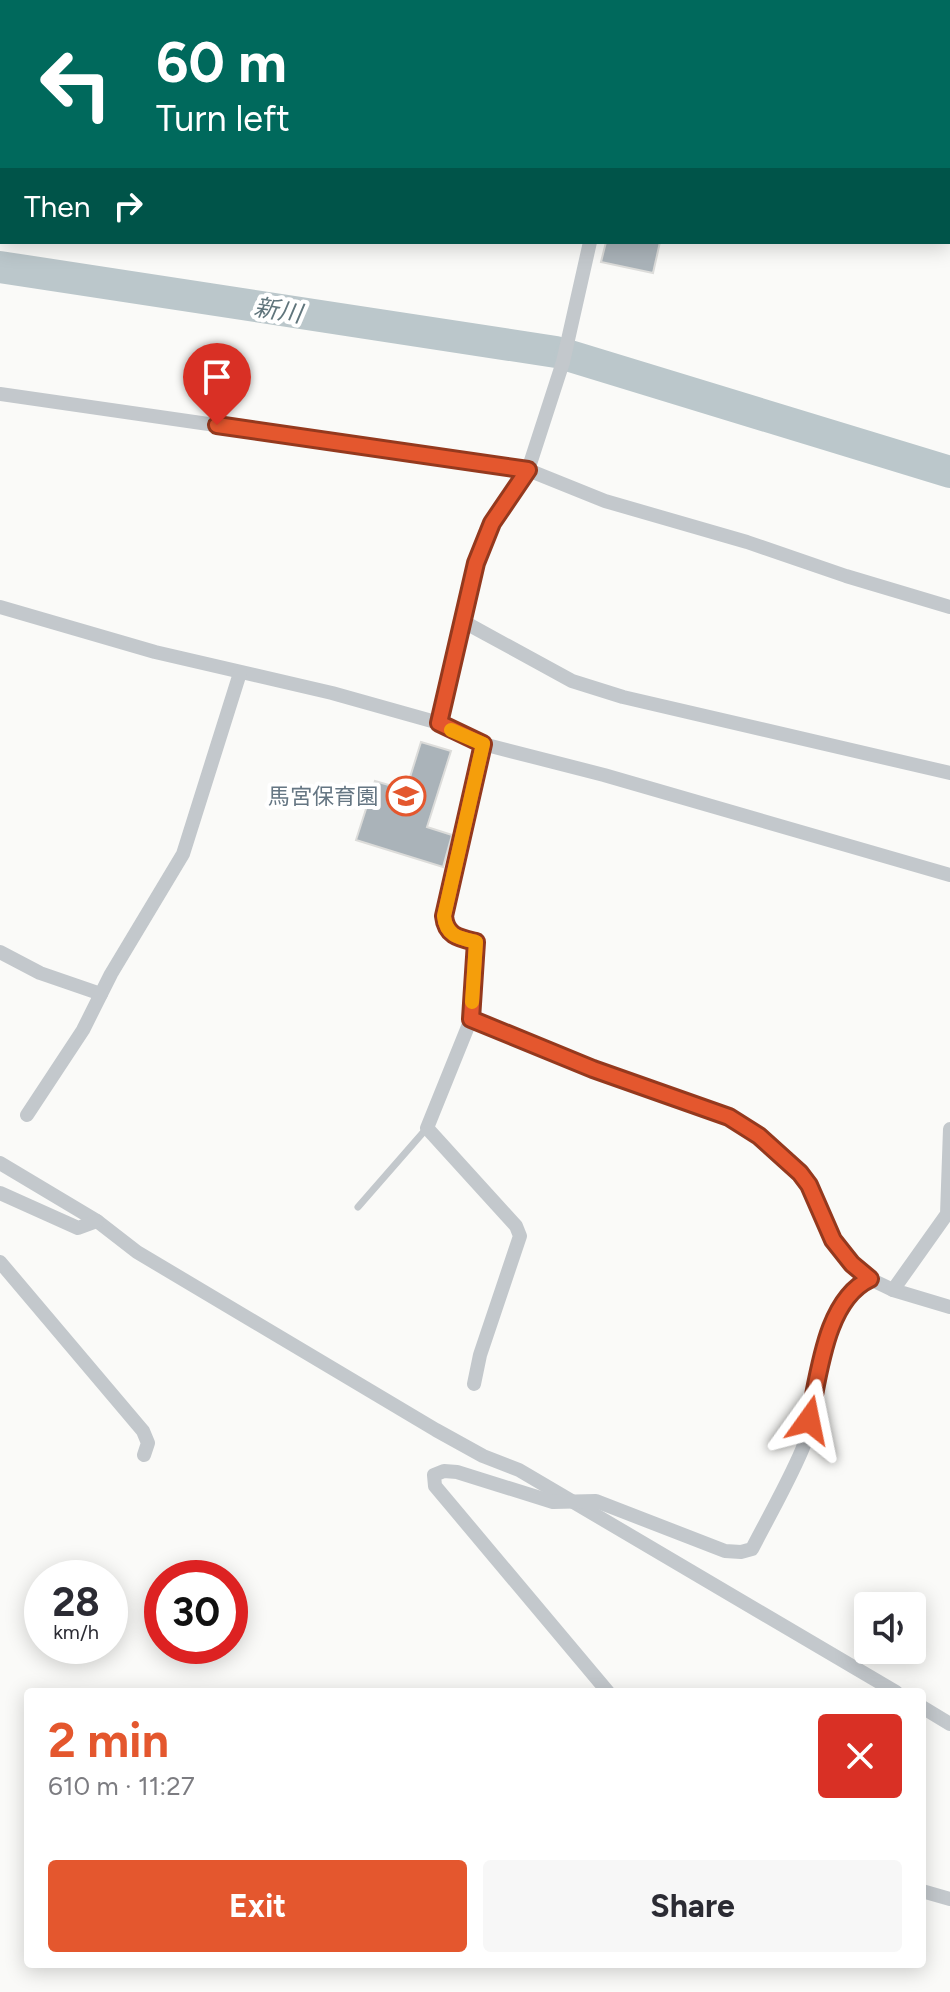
<!DOCTYPE html>
<meta charset="utf-8">
<style>
body{margin:0;font-family:Figtree,"Noto Sans JP",sans-serif;background:#f7f7f7;color:#2b2b33;height:100vh;display:flex;flex-direction:column;font-size:30px;white-space:nowrap}
*{box-sizing:border-box;margin:0}
p{font-size:26px;color:#7c7c81}
.icon{flex:none;width:44px;height:44px;fill:none;stroke:currentColor;stroke-width:2;stroke-linecap:round;stroke-linejoin:round}
.map{position:relative;flex:1;overflow:hidden}
.panel{position:absolute;left:24px;top:1688px;width:902px;height:280px;display:flex;flex-direction:column;background:#fff;border-radius:8px;box-shadow:0 4px 20px #0003}
.panel>*{flex:none}
.top-card{position:absolute;left:0px;top:0px;width:950px;height:244px;box-shadow:0 4px 20px #0003;background:#00695c;color:#fff;overflow:hidden}
.fabs{position:absolute;left:854px;top:1592px;display:grid;gap:16px}
.fabs a{display:grid;place-items:center;width:72px;height:72px;border-radius:8px;background:#fff;box-shadow:0 4px 20px #0003;font-size:40px}
.speed{position:absolute;left:24px;top:1560px;display:flex;gap:16px;font-size:40px;font-weight:700;text-align:center}
.speed>*{display:grid;place-content:center;width:104px;height:104px;border-radius:50%;background:#fff;box-shadow:0 4px 20px #0003;line-height:1}
.speed small{font-size:20px;font-weight:400}
.speed .limit{border:12px solid #d22;background:#fff;color:#111}
.pin{position:absolute;display:grid;place-items:center;width:68px;height:68px;color:#fff;margin:-82px -34px;border-radius:50% 50% 50% 0;rotate:-45deg;box-shadow:0 0 8px #0007}
.pin .icon{rotate:45deg}
.me{position:absolute;width:88px;margin:-44px;rotate:12deg;stroke-linejoin:round;filter:drop-shadow(0 0 6px #0008)}
.turn{display:flex;align-items:center;gap:28px;height:168px;padding:0 24px;font-size:36px}
.turn .icon{width:104px;height:104px;stroke-width:2.5}
.turn b{display:block;font-size:56px;line-height:68px}
.then{display:flex;align-items:center;height:76px;padding:0 24px;background:#0003;gap:16px;font-size:30px}
.round{display:grid;place-items:center;flex:none;width:84px;height:84px;border-radius:8px;background:#f7f7f7}
.summary{display:flex;align-items:center;justify-content:space-between;height:136px;padding:0 24px}
h1{font-size:48px;font-weight:700;line-height:60px;color:#e4572e}
.primary-button{display:flex;gap:16px;margin-top:auto;padding:16px 24px}
.primary-button a{flex:1;height:92px;border-radius:8px;background:#e4572e;color:#fff;font-size:32px;font-weight:700;line-height:92px;text-align:center}
.primary-button a+a{background:#f7f7f7;color:#2b2b33}
.map>svg:first-child{display:block}
.lines{fill:none;stroke-linecap:round;stroke-linejoin:round}
.river{stroke:#bbc7cb;stroke-width:32}
.building{fill:#aab3b9;stroke:#dcdcda;stroke-width:2}
.secondary-casing{stroke:#b3babf;stroke-width:24}
.primary-casing{stroke:#b5babe;stroke-width:28}
.lane{stroke:#c3c8cc;stroke-width:7}
.street{stroke:#c3c8cc;stroke-width:14}
.secondary{stroke:#fff;stroke-width:20}
.primary{stroke:#fff;stroke-width:24}
.route-casing{stroke:#94391e;stroke-width:20}
.route{stroke:#e4572e;stroke-width:14}
.slow{stroke:#f59e0b;stroke-width:14}
.labels{text-anchor:middle;dominant-baseline:central;stroke-width:8;stroke-linejoin:round;paint-order:stroke}
.poi-label{font-size:22px;fill:#657683;stroke:#fff;text-anchor:end}
.water-label{font-size:24px;font-style:italic;fill:#60757c;stroke:#fff}
</style>
<div class="map">
<svg width="950" height="1992" viewBox="0 0 950 1992">
<rect width="100%" height="100%" fill="#fafaf8"/>
<g class="lines">
<!-- river -->
<g class="river">
<path d="M0 267 556 352"/>
<path d="M570 356 950 472"/>
</g>
</g>
<!-- building -->
<g class="building">
<path d="M606 242H660L653 273 601 262Z"/>
<path d="M421 742 451 751 427 827 452 835 443 867 356 840 375 781 406 790Z"/>
</g>
<g class="lines">
<!-- secondary casing -->
<g class="secondary-casing">
<path id="secondary" d="M832 2 833 0"/>
</g>
<!-- primary casing -->
<g class="primary-casing">
<g id="primary">
<path d="M0 45H2"/>
<path d="M948 184H950"/>
</g>
</g>
<!-- lane -->
<path class="lane" d="M358 1207 427 1128"/>
<!-- street -->
<g class="street">
<path d="M186 2V0"/>
<path d="M407 2V0"/>
<path d="M609 2V0"/>
<path d="M0 394 528 470 605 501 747 542 846 576 950 607"/>
<path d="M0 607 155 652 332 693 439 723 483 744 604 775 950 875"/>
<path d="M464 622 572 681 623 697 950 773"/>
<path d="M439 723 476 563 492 523 528 470 563 362 590 242"/>
<path d="M483 744 444 916C446 936 459 938 476 942L471 1019 593 1069 729 1117 759 1136 800 1173 809 1185 826 1229 843 1253 870 1279 893 1290"/>
<path d="M0 952 40 973 101 994"/>
<path d="M471 1019 427 1128 516 1226 520 1236 480 1355 474 1384"/>
<path d="M27 1115 83 1030 111 974 183 854 240 673"/>
<path d="M950 1129 947 1214 893 1290 950 1307"/>
<path d="M0 1163 97 1221 137 1252 436 1430 483 1456 519 1470 896 1692"/>
<path d="M0 1193 78 1228 97 1221"/>
<path d="M0 1262 143 1431 148 1443 144 1455"/>
<path d="M608 1692 435 1486 434 1475 444 1471 457 1472 553 1502 596 1501 725 1551 741 1552 752 1549C769 1516 788 1483 802 1450 823 1400 813 1305 870 1279"/>
<path d="M922 1707 950 1724"/>
<path d="M922 1891 950 1899"/>
</g>
<!-- secondary -->
<use href="#secondary" class="secondary"/>
<!-- primary -->
<use href="#primary" class="primary"/>
</g>
<g class="lines">
<!-- route casing -->
<g class="route-casing">
<path id="route" d="M217 425 528 470 492 523 476 563 439 723 483 744 444 916C446 936 459 938 476 942L471 1019 593 1069 729 1117 759 1136 800 1173 809 1185 833 1240 852 1264 870 1279C825 1300 819 1376 809 1420"/>
</g>
<!-- route -->
<use href="#route" class="route"/>
<!-- slow -->
<path class="slow" d="M451 730 483 744 444 916C446 936 459 938 476 942L472 1002"/>
</g>
<!-- icons -->
<defs>
<g id="school-ring" transform="scale(2)"><circle r="9.5" fill="#fff" stroke="#e4572e" stroke-width="1.5"/><path d="M0-5L7-2L0 1L-7-2ZM-4 1L0 2.5L4 1V4Q0 6-4 4Z" fill="#e4572e"/></g>
</defs>
<g fill-rule="evenodd">
<use href="#school-ring" x="406" y="796"/>
</g>
<g class="labels">
<!-- poi labels -->
<g class="poi-label">
<text x="378" y="796">馬宮保育園</text>
</g>
<!-- water labels -->
<g class="water-label">
<text transform="translate(278 310) rotate(9)">新川</text>
</g>
</g>
</svg>
<div class="fabs">
<a><svg class="icon" aria-label="sound" viewBox="0 0 24 24"><path d="M4 9h4l5-4v14l-5-4H4zM17 9q2 3 0 6"/></svg></a>
</div>
<div class="speed"><div>28<small>km/h</small></div><div class="limit">30</div></div>
<div class="pin" style="left:217px;top:425px;background:#d93025"><svg class="icon" aria-label="arrive" viewBox="0 0 24 24"><path d="M6 21V4h12l-3 4 3 4H6"/></svg></div>
<svg class="me" style="left:809px;top:1420px" viewBox="-20 -20 40 40"><path d="M0-17L14 15 0 8-14 15z" fill="#e4572e" stroke="#fff" stroke-width="4"/></svg>
<div class="top-card">
<div class="turn"><svg class="icon" aria-label="left" viewBox="0 0 24 24"><path d="M17 20v-9H6M10 6l-5 5 5 5"/></svg><div><b>60 m</b>Turn left</div></div>
<div class="then">Then<svg class="icon" aria-label="right" viewBox="0 0 24 24"><path d="M7 20v-9h11M14 6l5 5-5 5"/></svg></div>
</div>
<section class="panel">
<div class="summary"><div><h1>2 min</h1><p>610 m · 11:27</p></div><a class="round" style="background:#d93025;color:#fff"><svg class="icon" aria-label="close" viewBox="0 0 24 24"><path d="M6 6l12 12M18 6L6 18"/></svg></a></div>
<div class="primary-button"><a>Exit</a><a>Share</a></div>
</section>
</div>
